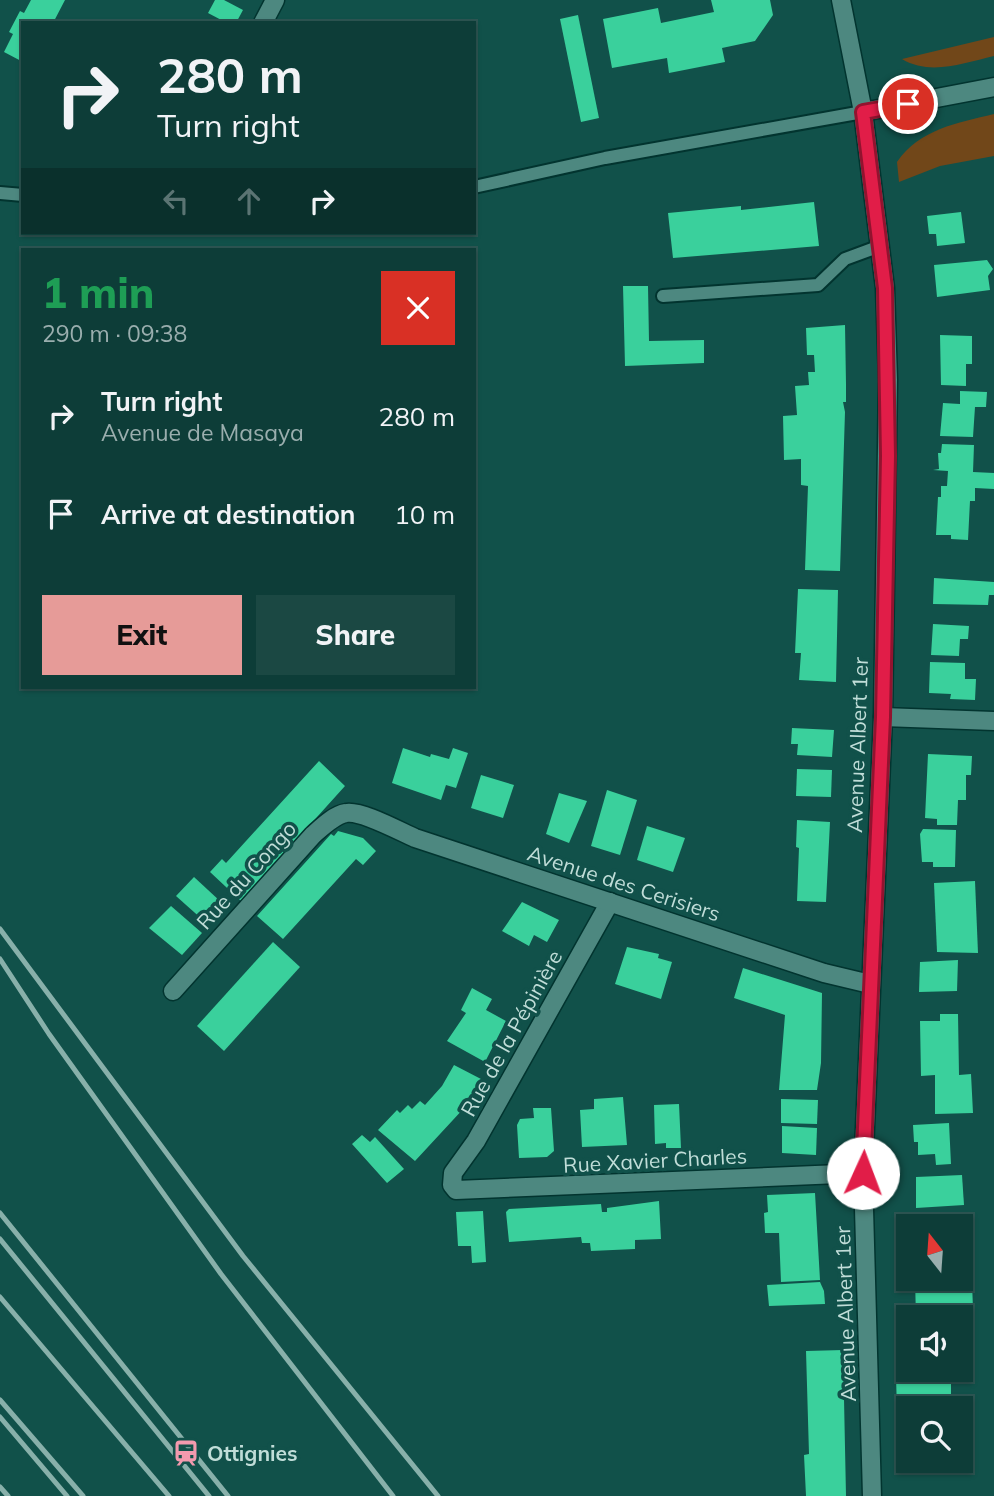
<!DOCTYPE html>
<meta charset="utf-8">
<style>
body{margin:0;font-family:Mulish,sans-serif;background:#1b4843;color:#f1f3f6;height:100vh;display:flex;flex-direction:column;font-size:26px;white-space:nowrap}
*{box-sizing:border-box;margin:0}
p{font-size:23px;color:#9aaeae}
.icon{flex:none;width:38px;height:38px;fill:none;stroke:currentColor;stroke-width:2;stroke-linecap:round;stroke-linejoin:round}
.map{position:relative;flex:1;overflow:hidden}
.panel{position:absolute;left:21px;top:248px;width:455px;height:441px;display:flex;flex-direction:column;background:#0d3d38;border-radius:0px;box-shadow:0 2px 5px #0004,0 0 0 2px #2d5653}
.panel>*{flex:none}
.banner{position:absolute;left:21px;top:21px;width:455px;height:214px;border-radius:0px;box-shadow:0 2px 5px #0004,0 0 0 2px #2d5653;background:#0d3d38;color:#f1f3f6;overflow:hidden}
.needle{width:46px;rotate:343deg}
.tools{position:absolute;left:896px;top:1214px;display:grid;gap:14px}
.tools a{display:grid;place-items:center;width:77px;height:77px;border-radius:0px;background:#0d3d38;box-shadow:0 2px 5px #0004,0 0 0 2px #2d5653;font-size:35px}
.pin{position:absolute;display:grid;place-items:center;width:60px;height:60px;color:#fff;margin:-30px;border:4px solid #fff;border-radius:50%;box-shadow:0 2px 7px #0007}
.me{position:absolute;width:77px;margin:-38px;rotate:2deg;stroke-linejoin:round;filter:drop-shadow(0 0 5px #0008)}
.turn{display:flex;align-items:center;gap:24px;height:147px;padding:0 21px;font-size:32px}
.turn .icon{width:91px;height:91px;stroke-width:2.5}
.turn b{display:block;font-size:49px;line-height:60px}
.lanes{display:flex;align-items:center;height:66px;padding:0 21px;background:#0003;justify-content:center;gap:35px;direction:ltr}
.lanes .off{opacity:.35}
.round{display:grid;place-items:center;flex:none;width:74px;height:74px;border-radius:0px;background:#1b4843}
.head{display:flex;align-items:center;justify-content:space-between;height:119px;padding:0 21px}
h1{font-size:42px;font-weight:800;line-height:52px;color:#1e9e55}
.action{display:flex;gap:14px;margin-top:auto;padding:14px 21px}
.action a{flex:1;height:80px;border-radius:0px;background:#e69b98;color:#111;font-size:28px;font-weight:800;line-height:80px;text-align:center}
.action a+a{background:#1b4843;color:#f1f3f6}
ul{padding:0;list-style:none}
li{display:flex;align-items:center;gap:21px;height:98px;padding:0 21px}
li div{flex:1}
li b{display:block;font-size:26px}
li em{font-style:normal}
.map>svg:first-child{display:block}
.green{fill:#714719}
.building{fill:#3ad09c}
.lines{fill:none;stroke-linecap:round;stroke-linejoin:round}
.lane-casing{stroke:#02342f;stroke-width:16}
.street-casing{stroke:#02342f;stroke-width:21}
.secondary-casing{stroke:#02342f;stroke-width:21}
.lane{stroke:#4d8880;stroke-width:12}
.street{stroke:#4d8880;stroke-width:18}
.secondary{stroke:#4d8880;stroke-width:18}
.rail{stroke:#88b0aa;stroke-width:5}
.route-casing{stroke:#92132f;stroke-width:18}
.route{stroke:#e11d48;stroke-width:12}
.labels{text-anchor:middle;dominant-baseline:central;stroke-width:7;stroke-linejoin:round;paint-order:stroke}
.street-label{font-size:21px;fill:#c0ddd8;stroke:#11514a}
.poi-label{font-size:21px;font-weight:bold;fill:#c0ddd8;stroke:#11514a;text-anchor:start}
</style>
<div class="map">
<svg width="994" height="1496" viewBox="0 0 994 1496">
<rect width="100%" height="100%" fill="#11514a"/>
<!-- green -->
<g class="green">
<path d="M994 37V56C964 63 930 76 902 59Z"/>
<path d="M994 114V156L940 166 899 182 897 162C920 129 957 123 994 114Z"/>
</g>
<!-- building -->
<g class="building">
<path d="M31 0H65L53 23H23V62L4 52 13 34 9 32 20 11 24 13Z"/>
<path d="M215 0H224L243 10 236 23H227L208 13Z"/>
<path d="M711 0H770L773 15 755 41 722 48 725 62 669 73 667 58 612 68 603 19 658 8 661 23 714 12Z"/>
<path d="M578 15 599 118 581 122 560 19Z"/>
<path d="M814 202 819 246 673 258 668 213 741 206V210Z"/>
<path d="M961 212 965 243 937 246 936 234H929L927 216Z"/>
<path d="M987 260 993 269 988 276 990 290 937 297 934 265Z"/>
<path d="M623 286H648L649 341 704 340V363L625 366Z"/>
<path d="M845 325 846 384V402H843L845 412 840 571 805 570 808 486 801 485V459L784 460 783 416 797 415 795 386 809 385 808 372H815L814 355H807L806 328Z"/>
<path d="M940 335 972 336V364H966V386L941 385Z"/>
<path d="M960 391 987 392 986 407H975L973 437 940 436 943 403 960 404Z"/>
<path d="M942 444 974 445 973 472 994 473V489L975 488V501H970L968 540 951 539V535H936L938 497H941V486H947L948 471 933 470 939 469 938 453H941Z"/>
<path d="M934 578 994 582V595H989L988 605 933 604Z"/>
<path d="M798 589 838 590 836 682 799 680 801 653H795Z"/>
<path d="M933 624 969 626 968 639H960L959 656 931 655Z"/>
<path d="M930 662 965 663V679H976L975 700 950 699 951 694 929 693Z"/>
<path d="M792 728 834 730 832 757 797 755 798 744H791Z"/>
<path d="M403 748 430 757 431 754 449 759 453 748 468 753 456 788 446 785 441 800 392 783Z"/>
<path d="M928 754 972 756 971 775H966V800H958L957 825H937V819L925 818Z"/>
<path d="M319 761 345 786 241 901 210 872 222 859 226 863Z"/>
<path d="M797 769 832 770 831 797 796 796Z"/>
<path d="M481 775 514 785 503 818 471 808Z"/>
<path d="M607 790 637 800 620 855 591 846Z"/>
<path d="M559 793 587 801 569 843 546 834Z"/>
<path d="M797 820 830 822 826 902 797 901 799 848 796 847Z"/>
<path d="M647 826 685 838 673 872 637 860Z"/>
<path d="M923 829 956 830 955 867H933V862H922L920 834Z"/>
<path d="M338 831 363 838 376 851 363 865 356 859 283 939 257 916 331 834 334 836Z"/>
<path d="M194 877 221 902 204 921 176 896Z"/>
<path d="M975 881 978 953 937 952 934 883Z"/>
<path d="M522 902 559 920 547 942 534 935 529 946 502 931Z"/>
<path d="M171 906 202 933 182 955 149 928Z"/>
<path d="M273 942 300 967 224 1051 197 1026Z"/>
<path d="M627 947 659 954 658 958 672 962 661 999 615 984Z"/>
<path d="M958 960 957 991 919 992 920 962Z"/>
<path d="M743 968 822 993 821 1063 817 1090H779L785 1015 734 998Z"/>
<path d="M472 988 492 999 486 1010 506 1021 485 1062 447 1041 466 1013 461 1010Z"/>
<path d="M940 1014H958L959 1075 971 1074 973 1113 935 1114V1075L921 1076 920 1021H940Z"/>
<path d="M454 1065 481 1079 465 1107 415 1161 378 1130 397 1110 400 1113 408 1105 412 1109 420 1101 425 1105 442 1086Z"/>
<path d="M623 1097 627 1145 582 1147 580 1110 594 1109V1099Z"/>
<path d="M781 1099 818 1100 817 1124 781 1123Z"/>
<path d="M679 1104 681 1148H666V1143L655 1144 654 1105Z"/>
<path d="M533 1108H551L554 1151 547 1157 519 1158 517 1125 520 1119 534 1118Z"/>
<path d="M949 1123 951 1164 936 1165 935 1154 918 1155V1142H914L913 1125Z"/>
<path d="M782 1126 817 1128 816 1155 782 1153Z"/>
<path d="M362 1135 370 1142 375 1137 404 1169 387 1183 352 1144Z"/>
<path d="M962 1175 964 1205 916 1208V1177Z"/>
<path d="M815 1193 820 1280 781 1282 779 1233H765L764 1213 768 1212 767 1195Z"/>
<path d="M659 1201 661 1239 635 1240V1249L591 1251 590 1243H582L581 1237 509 1242 506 1212 509 1209 601 1204 602 1212H607V1208Z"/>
<path d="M483 1211 486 1262 472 1263 471 1246H458L456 1212Z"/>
<path d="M961 1277 972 1281 973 1310 962 1315V1318H916L915 1279Z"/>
<path d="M820 1282 824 1291 825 1304 769 1306 767 1285Z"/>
<path d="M966 1346V1374H951V1409L897 1411 896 1376 916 1375V1370H961V1347Z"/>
<path d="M843 1350 846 1496H806L804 1455 809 1454 806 1351Z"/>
<path d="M961 1409H963L966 1451 961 1452Z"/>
</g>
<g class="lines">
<!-- lane casing -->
<g class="lane-casing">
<g id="lane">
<path d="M474 187 605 158 863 112"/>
<path d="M0 193 23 195"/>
<path d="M663 296 818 285 845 259 880 246"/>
</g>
</g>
<!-- street casing -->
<g class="street-casing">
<g id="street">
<path d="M263 23 275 0"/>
<path d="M863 112 885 288 888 380 883 717 863 1173 872 1496"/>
<path d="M883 717 994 721"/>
<path d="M610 902 476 1141 453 1173 452 1185 456 1190 863 1173"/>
<path d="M173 991 313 835C322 827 334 815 346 813 361 810 399 831 415 838L824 973 870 984"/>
</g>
</g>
<!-- secondary casing -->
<g class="secondary-casing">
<path id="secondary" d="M841 0 863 112 994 87"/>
</g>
<!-- lane -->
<use href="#lane" class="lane"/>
<!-- street -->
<use href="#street" class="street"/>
<!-- secondary -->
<use href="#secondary" class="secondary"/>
<!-- rail -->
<g class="rail">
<path d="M0 929 243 1256 438 1496"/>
<path d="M0 959 49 1034 221 1274 393 1496"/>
<path d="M0 1213 228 1496"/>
<path d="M0 1239 209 1496"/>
<path d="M0 1297 169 1496"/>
<path d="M0 1400 83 1496"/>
<path d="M0 1417 67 1496"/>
<path d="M0 1487 8 1496"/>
</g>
</g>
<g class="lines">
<!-- route casing -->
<g class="route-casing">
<path id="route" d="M863 1173 883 717 888 456 885 288 863 112 908 104"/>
</g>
<!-- route -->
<use href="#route" class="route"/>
</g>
<!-- icons -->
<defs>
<g id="station-bare" transform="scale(2.1)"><path d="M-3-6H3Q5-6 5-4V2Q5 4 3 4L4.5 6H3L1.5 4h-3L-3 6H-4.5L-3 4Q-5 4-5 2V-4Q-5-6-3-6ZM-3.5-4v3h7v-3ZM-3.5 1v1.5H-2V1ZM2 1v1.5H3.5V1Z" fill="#f29aae" stroke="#11514a" stroke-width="2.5" paint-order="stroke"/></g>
</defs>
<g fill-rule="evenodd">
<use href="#station-bare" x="186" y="1453"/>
</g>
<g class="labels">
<!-- street labels -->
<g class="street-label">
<text transform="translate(857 745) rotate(-88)">Avenue Albert 1er</text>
<text transform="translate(246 875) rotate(-48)">Rue du Congo</text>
<text transform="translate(624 883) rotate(18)">Avenue des Cerisiers</text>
<text transform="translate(511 1033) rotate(-61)">Rue de la Pépinière</text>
<text transform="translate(655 1160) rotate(-3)">Rue Xavier Charles</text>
<text transform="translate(845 1314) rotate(-92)">Avenue Albert 1er</text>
</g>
<!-- poi labels -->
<g class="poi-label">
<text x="207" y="1453">Ottignies</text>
</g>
</g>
</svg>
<div class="tools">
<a><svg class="needle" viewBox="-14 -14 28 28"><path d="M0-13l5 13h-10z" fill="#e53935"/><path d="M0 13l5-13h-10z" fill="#9aaeae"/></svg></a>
<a><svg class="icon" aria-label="sound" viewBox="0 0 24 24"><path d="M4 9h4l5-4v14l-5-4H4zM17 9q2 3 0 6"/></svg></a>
<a><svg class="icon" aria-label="search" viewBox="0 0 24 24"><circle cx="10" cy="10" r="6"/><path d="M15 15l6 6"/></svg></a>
</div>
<div class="pin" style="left:908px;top:104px;background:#d93025"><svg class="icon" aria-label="arrive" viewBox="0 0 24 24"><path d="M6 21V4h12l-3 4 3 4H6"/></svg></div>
<svg class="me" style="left:863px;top:1173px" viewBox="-20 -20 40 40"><circle r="19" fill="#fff"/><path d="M0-13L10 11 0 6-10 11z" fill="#e11d48"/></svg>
<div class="banner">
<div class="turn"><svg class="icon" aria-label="right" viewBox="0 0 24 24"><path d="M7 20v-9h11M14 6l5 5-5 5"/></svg><div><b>280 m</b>Turn right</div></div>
<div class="lanes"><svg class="icon off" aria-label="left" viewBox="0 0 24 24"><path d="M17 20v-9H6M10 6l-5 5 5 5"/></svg><svg class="icon off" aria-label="ahead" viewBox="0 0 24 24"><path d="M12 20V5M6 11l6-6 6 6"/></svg><svg class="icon" aria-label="right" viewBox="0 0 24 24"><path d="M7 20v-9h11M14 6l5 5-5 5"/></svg></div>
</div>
<section class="panel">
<div class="head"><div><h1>1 min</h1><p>290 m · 09:38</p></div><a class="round" style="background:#d93025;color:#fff"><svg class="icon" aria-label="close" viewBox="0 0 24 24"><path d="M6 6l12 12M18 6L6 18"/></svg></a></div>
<ul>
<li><svg class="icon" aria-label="right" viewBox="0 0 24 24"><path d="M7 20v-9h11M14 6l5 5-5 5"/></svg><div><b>Turn right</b><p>Avenue de Masaya</p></div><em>280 m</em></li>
<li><svg class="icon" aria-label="arrive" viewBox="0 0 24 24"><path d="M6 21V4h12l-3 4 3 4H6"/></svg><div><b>Arrive at destination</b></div><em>10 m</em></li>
</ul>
<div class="action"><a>Exit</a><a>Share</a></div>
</section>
</div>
